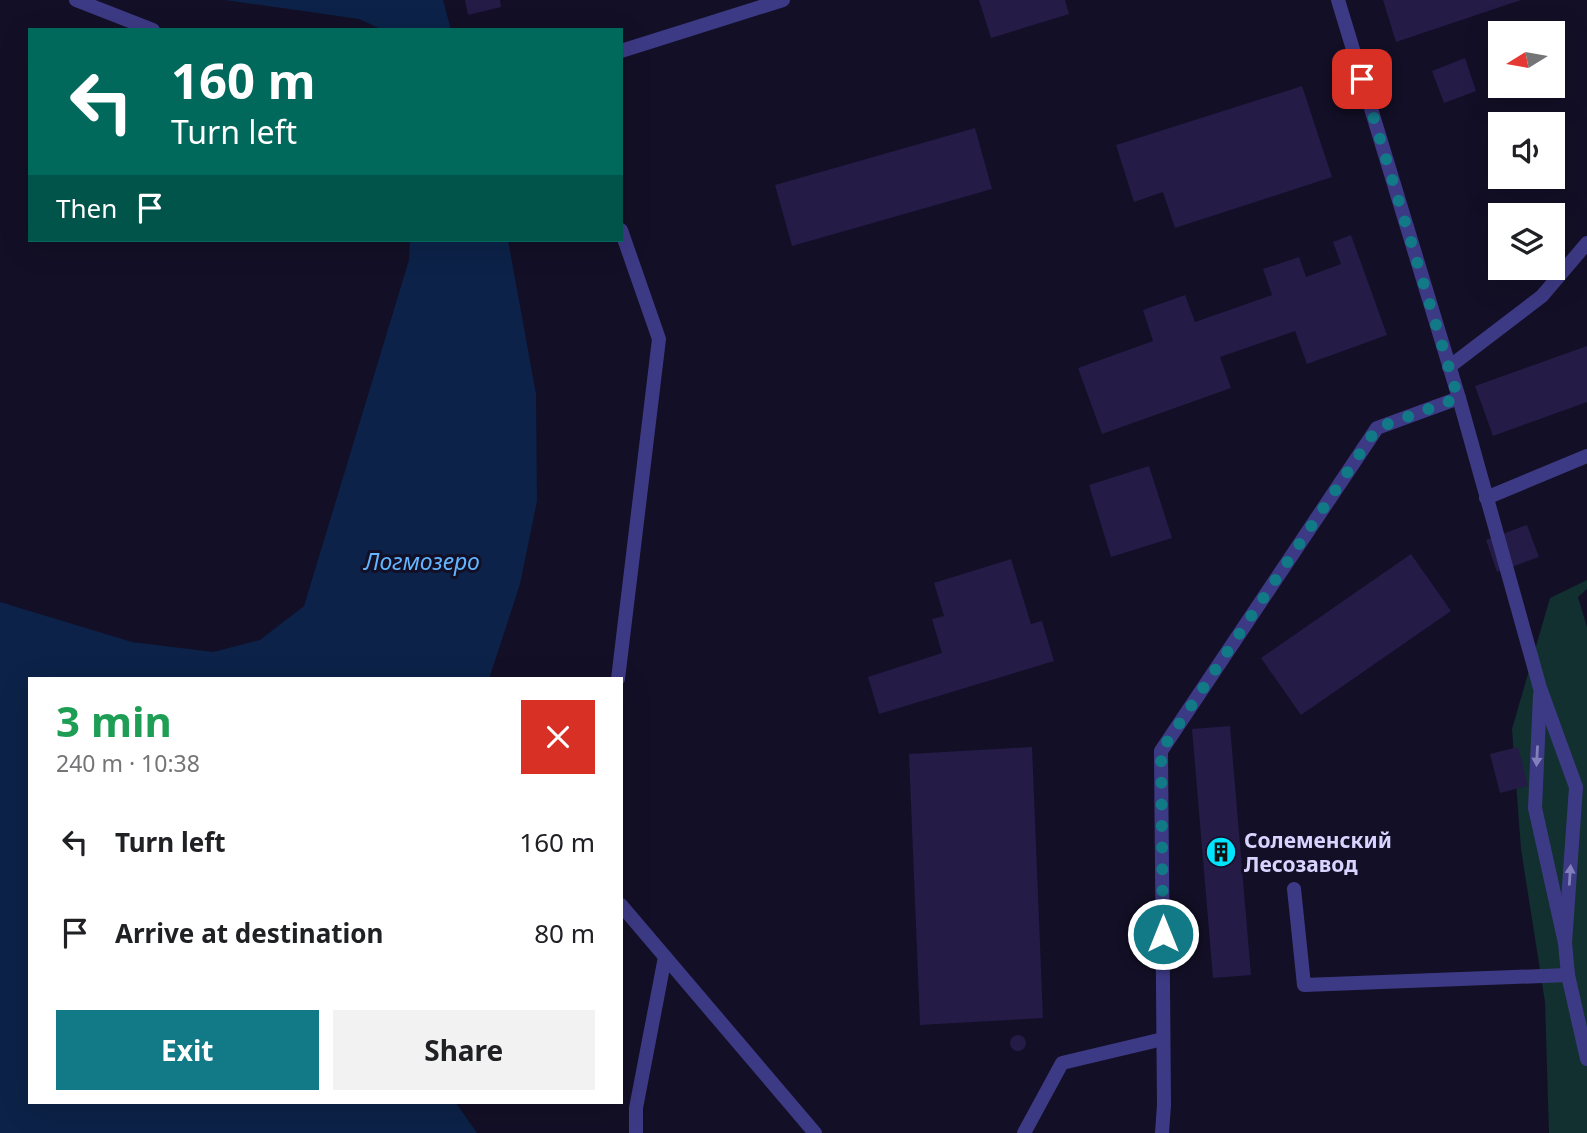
<!DOCTYPE html>
<meta charset="utf-8">
<style>
body{margin:0;font-family:"Noto Sans",sans-serif;background:#f2f2f2;color:#202124;height:100vh;display:flex;flex-direction:column;font-size:26px;white-space:nowrap}
*{box-sizing:border-box;margin:0}
p{font-size:23px;color:#757577}
.icon{flex:none;width:38px;height:38px;fill:none;stroke:currentColor;stroke-width:2;stroke-linecap:round;stroke-linejoin:round}
.map{position:relative;flex:1;overflow:hidden}
.side{position:absolute;left:28px;top:677px;width:595px;height:427px;display:flex;flex-direction:column;background:#fff;border-radius:0px;box-shadow:0 7px 28px #0002}
.side>*{flex:none}
.guide{position:absolute;left:28px;top:28px;width:595px;height:214px;border-radius:0px;box-shadow:0 7px 28px #0002;background:#00695c;color:#fff;overflow:hidden}
.needle{width:46px;rotate:259deg}
.buttons{position:absolute;left:1488px;top:21px;display:grid;gap:14px}
.buttons a{display:grid;place-items:center;width:77px;height:77px;border-radius:0px;background:#fff;box-shadow:0 7px 28px #0002;font-size:35px}
.pin{position:absolute;display:grid;place-items:center;width:60px;height:60px;color:#fff;margin:-30px;border-radius:14px;box-shadow:0 4px 10px #0006}
.me{position:absolute;width:77px;margin:-38px;rotate:0deg;stroke-linejoin:round;filter:drop-shadow(0 0 5px #0008)}
.turn{display:flex;align-items:center;gap:24px;height:147px;padding:0 28px;font-size:32px}
.turn .icon{width:91px;height:91px;stroke-width:2.5}
.turn b{display:block;font-size:49px;line-height:60px}
.then{display:flex;align-items:center;height:66px;padding:0 28px;background:#0003;gap:14px;font-size:26px}
.round{display:grid;place-items:center;flex:none;width:74px;height:74px;border-radius:0px;background:#f2f2f2}
.overview{display:flex;align-items:center;justify-content:space-between;height:119px;padding:0 28px}
h1{font-size:42px;font-weight:700;line-height:52px;color:#1e9e55}
.primary-button{display:flex;gap:14px;margin-top:auto;padding:14px 28px}
.primary-button a{flex:1;height:80px;border-radius:0px;background:#127987;color:#fff;font-size:28px;font-weight:700;line-height:80px;text-align:center}
.primary-button a+a{background:#f2f2f2;color:#202124}
ul{padding:0;list-style:none}
li{display:flex;align-items:center;gap:21px;height:91px;padding:0 28px}
li div{flex:1}
li b{display:block;font-size:26px}
li em{font-style:normal}
.map>svg:first-child{display:block}
.green{fill:#12302f}
.water{fill:#0c2248}
.building{fill:#241b47}
.lines{fill:none;stroke-linecap:round;stroke-linejoin:round}
.service{stroke:#3d3a85;stroke-width:14}
.oneway{fill:#837fbc}
.route{stroke:#127987;stroke-width:12;stroke-dasharray:0 21.6}
.labels{text-anchor:middle;dominant-baseline:central;stroke-width:6;stroke-linejoin:round;paint-order:stroke}
.poi-label{font-size:21px;font-weight:bold;fill:#d9d4ff;stroke:#130f26;text-anchor:start}
.water-label{font-size:23px;font-style:italic;fill:#62b6ff;stroke:#130f26}
</style>
<div class="map">
<svg width="1587" height="1133" viewBox="0 0 1587 1133">
<rect width="100%" height="100%" fill="#130f26"/>
<!-- green -->
<path class="green" d="M1587 580V589L1578 597 1587 627V1133H1549L1545 1002 1521 849 1512 729 1550 598Z"/>
<!-- water -->
<g class="water">
<path d="M225 0H443L451 30H383L359 19Z"/>
<path d="M410 240H508L536 394 537 501 520 584 489 679H30V1102L456 1103 477 1133H0V602L132 642 213 652 260 640 304 606 409 260Z"/>
</g>
<!-- building -->
<g class="building">
<path d="M465 0H500L501 7 468 15Z"/>
<path d="M979 0H1065L1069 14 991 38Z"/>
<path d="M1383 0H1521L1396 42Z"/>
<path d="M1465 58 1476 91 1444 103 1432 71Z"/>
<path d="M1302 86 1332 177 1175 228 1163 192 1134 202 1116 145Z"/>
<path d="M975 128 992 189 792 246 775 185Z"/>
<path d="M1351 235 1387 335 1307 364 1295 331 1220 357 1231 388 1102 434 1078 368 1153 341 1143 310 1185 295 1195 322 1272 295 1263 269 1299 257 1306 277 1341 264 1333 242Z"/>
<path d="M1587 346V402L1493 436 1475 386Z"/>
<path d="M1149 466 1172 538 1111 557 1089 485Z"/>
<path d="M1527 525 1539 557 1497 572 1486 540Z"/>
<path d="M1411 554 1451 611 1301 715 1261 658Z"/>
<path d="M1011 559 1031 624 1042 621 1054 661 879 714 868 677 942 653 932 619 944 616 934 583Z"/>
<path d="M1230 726 1251 975 1213 978 1192 729Z"/>
<path d="M1032 747 1043 1018 920 1025 909 754Z"/>
<path d="M1518 747 1528 786 1500 793 1490 754Z"/>
<circle cx="1018" cy="1043" r="8"/>
</g>
<g class="lines">
<!-- service -->
<g class="service">
<path d="M76 0 153 30"/>
<path d="M1338 0 1459 398 1540 688 1576 787 1565 943"/>
<path d="M621 51 783 0"/>
<path d="M1449 367 1542 296 1587 243"/>
<path d="M1486 498 1587 456"/>
<path d="M618 679 659 339 621 230"/>
<path d="M1540 695 1535 808 1565 943 1568 975 1587 1059"/>
<path d="M1294 889 1304 985 1568 975"/>
<path d="M621 905 815 1133"/>
<path d="M636 1133V1108L665 957"/>
<path d="M1024 1133 1062 1063 1163 1039"/>
<path d="M1162 1133 1164 1105 1161 751 1377 428 1459 398"/>
</g>
</g>
<!-- one-way arrows -->
<defs><path id="oneway-solid" d="M-6-.8H1V-3.2L6.5 0L1 3.2V.8H-6Z" transform="scale(1.75)"/></defs>
<g class="oneway">
<use href="#oneway-solid" transform="translate(1537 756) rotate(93)"/>
<use href="#oneway-solid" transform="translate(1570 875) rotate(-86)"/>
</g>
<g class="lines">
<!-- route -->
<path class="route" d="M1163 934 1161 751 1377 428 1458 398 1362 79"/>
</g>
<!-- icons -->
<defs>
<g id="building-disc" transform="scale(1.575)"><circle r="9.5" fill="#00e5ff" stroke="#130f26"/><path d="M-4-6H4V6H1V3H-1V6H-4ZM-2.5-4.3h1.7v1.8h-1.7ZM.8-4.3h1.7v1.8H.8ZM-2.5-1h1.7V.8h-1.7ZM.8-1h1.7V.8H.8Z" fill="#111"/></g>
</defs>
<g fill-rule="evenodd">
<use href="#building-disc" x="1221" y="852"/>
</g>
<g class="labels">
<!-- poi labels -->
<g class="poi-label">
<text x="1244" y="840">Солеменский<tspan x="1244" dy="24">Лесозавод</tspan></text>
</g>
<!-- water labels -->
<g class="water-label">
<text x="422" y="561">Логмозеро</text>
</g>
</g>
</svg>
<div class="buttons">
<a><svg class="needle" viewBox="-14 -14 28 28"><path d="M0-13l5 13h-10z" fill="#e53935"/><path d="M0 13l5-13h-10z" fill="#757577"/></svg></a>
<a><svg class="icon" aria-label="sound" viewBox="0 0 24 24"><path d="M4 9h4l5-4v14l-5-4H4zM17 9q2 3 0 6"/></svg></a>
<a><svg class="icon" aria-label="layers" viewBox="0 0 24 24"><path d="M12 4l9 5-9 5-9-5zM3 14l9 5 9-5"/></svg></a>
</div>
<div class="pin" style="left:1362px;top:79px;background:#d93025"><svg class="icon" aria-label="arrive" viewBox="0 0 24 24"><path d="M6 21V4h12l-3 4 3 4H6"/></svg></div>
<svg class="me" style="left:1163px;top:934px" viewBox="-20 -20 40 40"><circle r="17" fill="#127987" stroke="#fff" stroke-width="3"/><path d="M0-11L8 9 0 5-8 9z" fill="#fff"/></svg>
<div class="guide">
<div class="turn"><svg class="icon" aria-label="left" viewBox="0 0 24 24"><path d="M17 20v-9H6M10 6l-5 5 5 5"/></svg><div><b>160 m</b>Turn left</div></div>
<div class="then">Then<svg class="icon" aria-label="arrive" viewBox="0 0 24 24"><path d="M6 21V4h12l-3 4 3 4H6"/></svg></div>
</div>
<section class="side">
<div class="overview"><div><h1>3 min</h1><p>240 m · 10:38</p></div><a class="round" style="background:#d93025;color:#fff"><svg class="icon" aria-label="close" viewBox="0 0 24 24"><path d="M6 6l12 12M18 6L6 18"/></svg></a></div>
<ul>
<li><svg class="icon" aria-label="left" viewBox="0 0 24 24"><path d="M17 20v-9H6M10 6l-5 5 5 5"/></svg><div><b>Turn left</b></div><em>160 m</em></li>
<li><svg class="icon" aria-label="arrive" viewBox="0 0 24 24"><path d="M6 21V4h12l-3 4 3 4H6"/></svg><div><b>Arrive at destination</b></div><em>80 m</em></li>
</ul>
<div class="primary-button"><a>Exit</a><a>Share</a></div>
</section>
</div>
